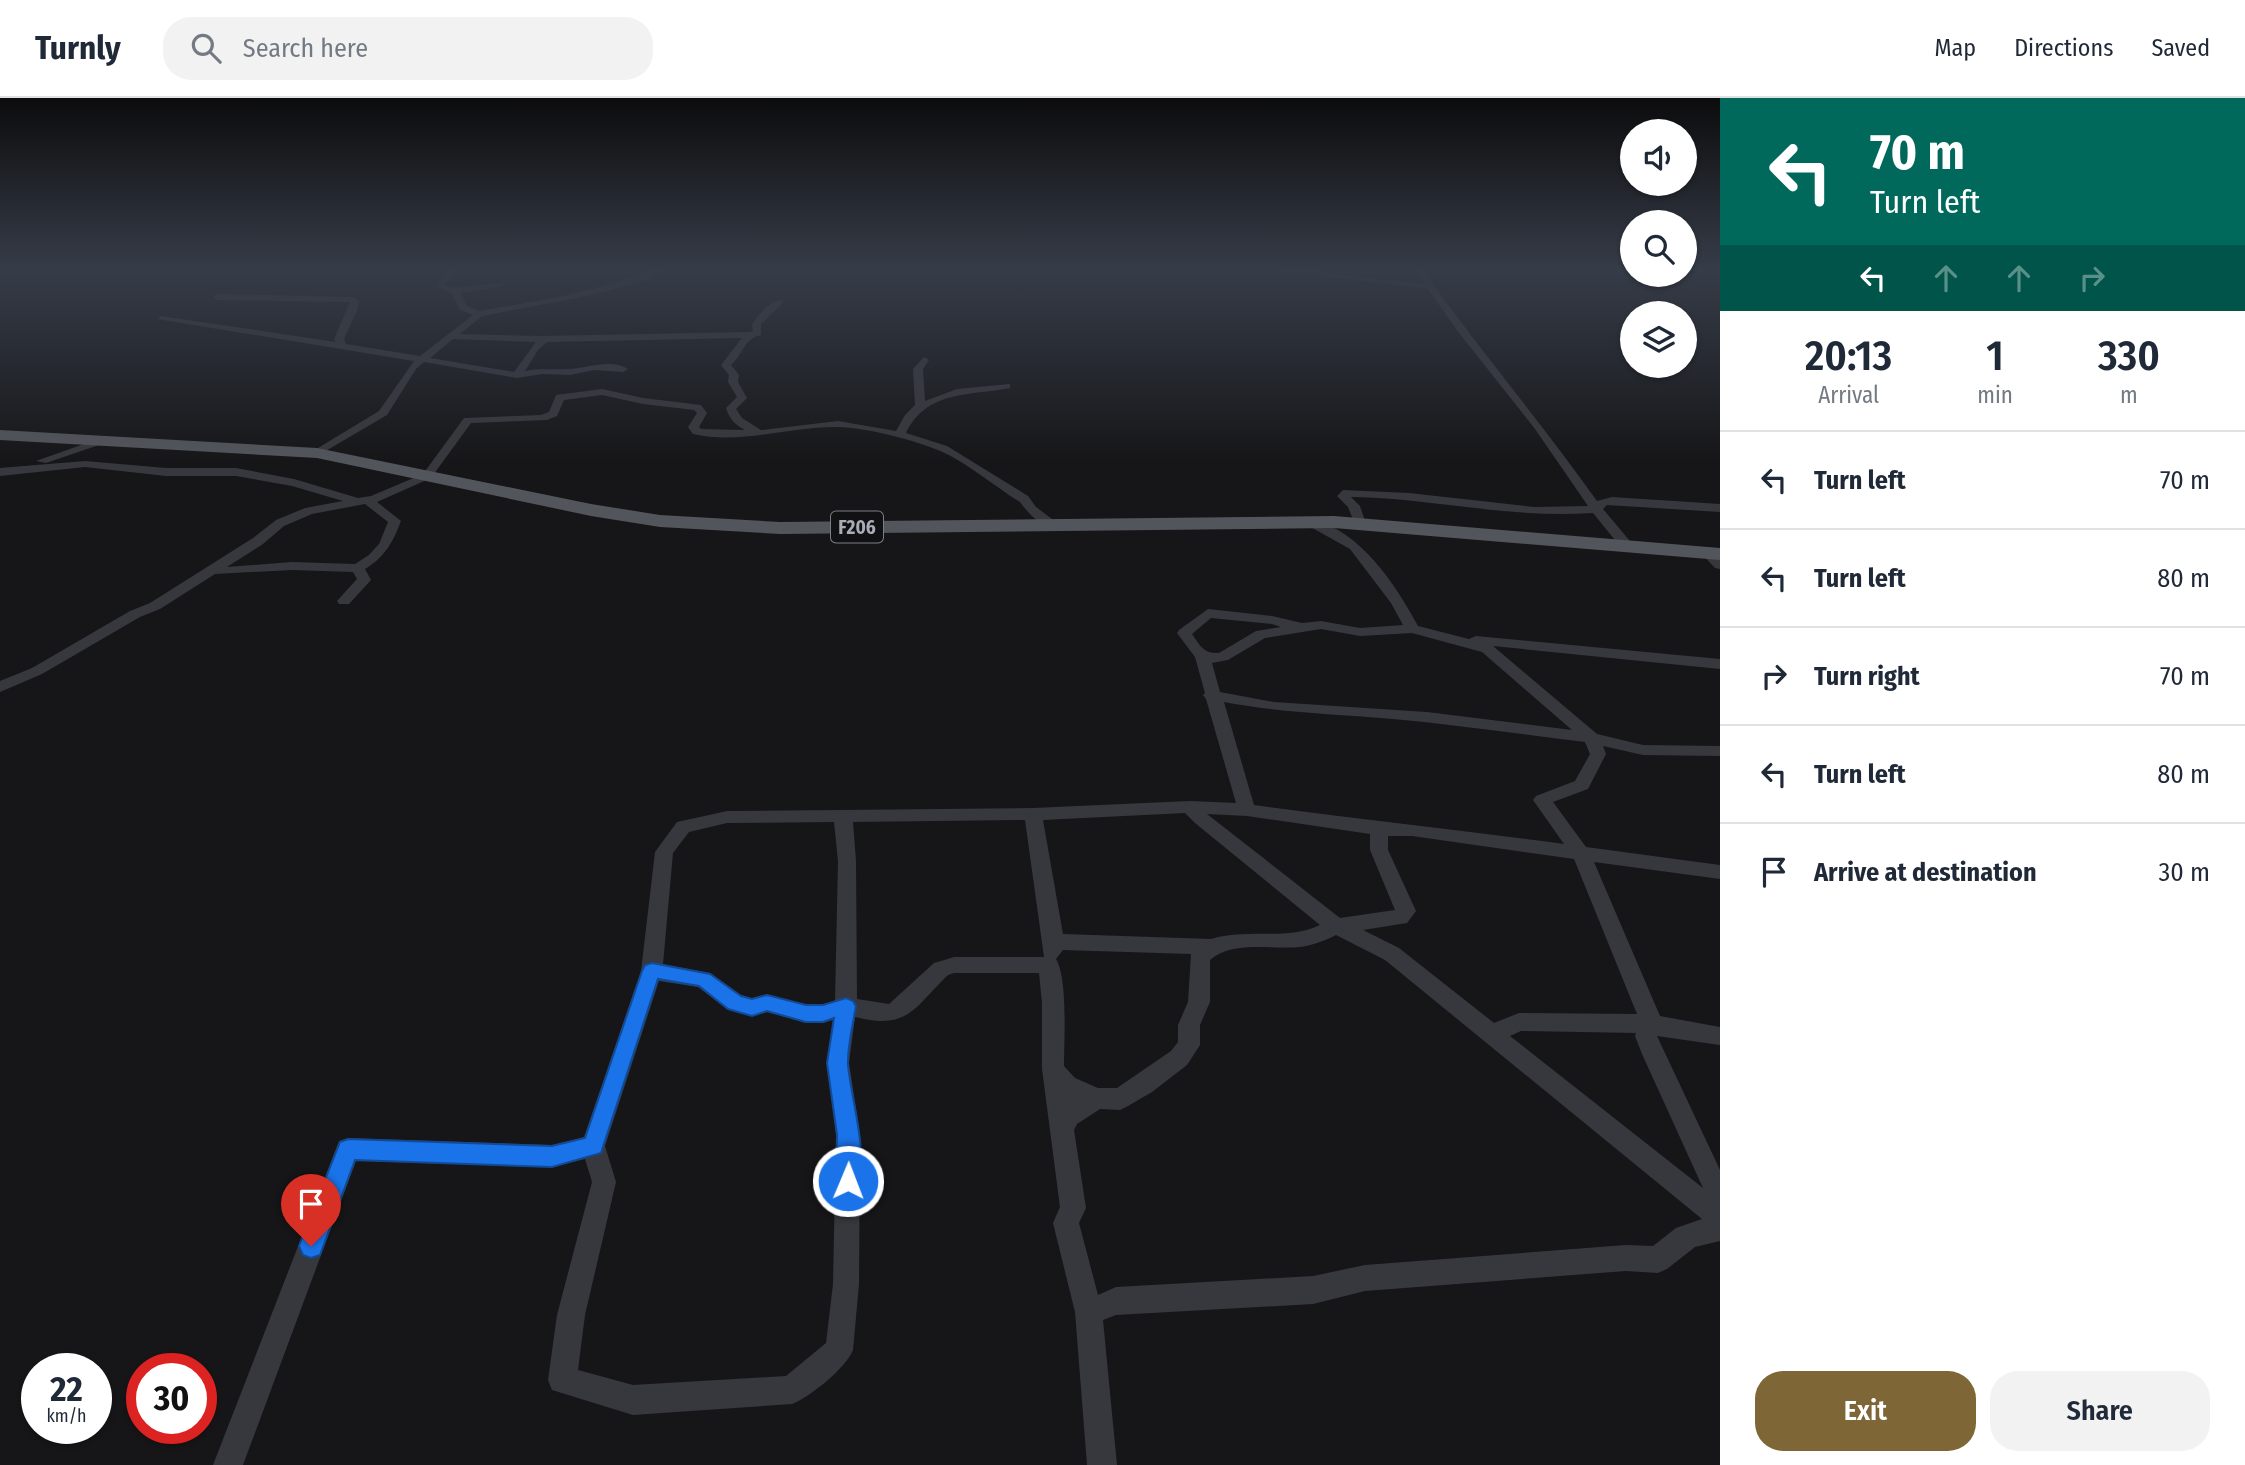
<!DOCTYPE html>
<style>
body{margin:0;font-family:"Fira Sans Condensed",sans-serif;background:#f2f2f3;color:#1f2937;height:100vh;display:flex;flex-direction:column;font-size:26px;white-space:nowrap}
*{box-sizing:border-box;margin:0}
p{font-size:23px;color:#747a83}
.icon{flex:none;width:38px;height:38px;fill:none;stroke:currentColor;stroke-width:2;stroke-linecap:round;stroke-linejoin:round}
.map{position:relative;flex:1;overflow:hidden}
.panel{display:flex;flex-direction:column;background:#fff;width:525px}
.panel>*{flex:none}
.guide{background:#00695c;color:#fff;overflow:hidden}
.fabs{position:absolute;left:1620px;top:21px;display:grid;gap:14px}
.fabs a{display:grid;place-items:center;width:77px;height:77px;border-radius:50%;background:#fff;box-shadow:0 2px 5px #0004;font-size:35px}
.speed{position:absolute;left:21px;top:1255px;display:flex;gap:14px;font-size:35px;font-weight:700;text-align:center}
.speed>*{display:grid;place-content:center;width:91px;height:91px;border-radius:50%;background:#fff;box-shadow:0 2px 5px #0004;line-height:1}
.speed small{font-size:18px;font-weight:400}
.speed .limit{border:10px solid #d22;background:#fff;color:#111}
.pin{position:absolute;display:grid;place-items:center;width:60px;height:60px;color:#fff;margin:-72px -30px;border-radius:50% 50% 50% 0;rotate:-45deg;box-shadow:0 0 7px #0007}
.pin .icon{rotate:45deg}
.me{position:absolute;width:77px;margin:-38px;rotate:1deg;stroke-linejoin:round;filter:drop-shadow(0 0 5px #0008)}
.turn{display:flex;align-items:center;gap:24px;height:147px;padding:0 35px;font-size:32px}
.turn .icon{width:91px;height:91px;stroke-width:2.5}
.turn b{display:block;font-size:49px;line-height:60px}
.lanes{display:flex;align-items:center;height:66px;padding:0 35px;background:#0003;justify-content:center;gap:35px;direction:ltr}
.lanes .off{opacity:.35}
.eta{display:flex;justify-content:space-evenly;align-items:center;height:119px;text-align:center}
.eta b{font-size:42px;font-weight:600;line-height:49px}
.cta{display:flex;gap:14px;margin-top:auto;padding:14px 35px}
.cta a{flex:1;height:80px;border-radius:28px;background:#7e6636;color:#fff;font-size:28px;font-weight:600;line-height:80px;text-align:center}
.cta a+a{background:#f2f2f3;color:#1f2937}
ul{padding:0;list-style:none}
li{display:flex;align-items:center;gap:21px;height:98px;padding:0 35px;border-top:2px solid #e0e1e3}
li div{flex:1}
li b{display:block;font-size:26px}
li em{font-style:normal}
header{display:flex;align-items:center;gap:42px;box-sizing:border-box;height:98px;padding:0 35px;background:#fff;border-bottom:2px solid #e0e1e3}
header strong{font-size:33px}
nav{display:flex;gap:38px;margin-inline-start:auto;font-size:24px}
.search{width:490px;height:63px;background:#f2f2f3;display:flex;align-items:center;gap:18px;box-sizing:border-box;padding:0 24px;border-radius:28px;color:#747a83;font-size:26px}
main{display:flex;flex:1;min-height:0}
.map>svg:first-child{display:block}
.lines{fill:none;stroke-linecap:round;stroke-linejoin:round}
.street{fill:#37383d;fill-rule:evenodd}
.primary{fill:#53555c;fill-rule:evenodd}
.route{fill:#1a73e8;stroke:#114b97;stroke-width:2}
.labels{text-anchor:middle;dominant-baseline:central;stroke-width:7;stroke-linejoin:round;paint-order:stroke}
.shield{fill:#111113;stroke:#7b7e86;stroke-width:2}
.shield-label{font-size:19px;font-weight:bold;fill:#a8adb8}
</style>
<header>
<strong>Turnly</strong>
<div class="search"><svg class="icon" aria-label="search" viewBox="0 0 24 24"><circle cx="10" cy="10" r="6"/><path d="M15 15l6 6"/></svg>Search here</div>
<nav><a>Map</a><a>Directions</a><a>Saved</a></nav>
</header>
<main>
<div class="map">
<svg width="1720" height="1367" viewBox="0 0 1720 1367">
<rect width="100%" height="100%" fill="#161618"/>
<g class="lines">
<!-- street -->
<g class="street">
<path d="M449 172H457L445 187 454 190 505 184 502 188 460 195 467 208 480 213C517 206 555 201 591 191 609 187 648 172 664 172L648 182 582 199 482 218 460 236 541 238 750 234 753 233 752 226C759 217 770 202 782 202V206L761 226V237C743 241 743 257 731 267L739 277 738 284 747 300 736 311 742 320 761 332 838 323 896 333 905 317 915 307 913 271 924 259 929 262 923 271 925 303 957 291 1010 286V290C969 298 927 292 906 335L947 348 1028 398 1036 409 1060 427 1058 430C1043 432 1028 415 1020 404 994 388 965 363 938 352 911 341 867 330 838 329 790 328 742 347 693 336L688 329 697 315 694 312 643 306 602 297 564 302 557 318 547 322 471 325 431 380 377 404 401 423C393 444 385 459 365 471L371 482 349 506H339L337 503 357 481 353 474 292 472 215 476 160 511 140 519 42 576 0 594V583L32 570 130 513 150 505 253 440 276 422 305 410 343 403 292 388 236 378H166L85 369 0 378V370L85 363 166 370H236L294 381 358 400 371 398 423 376 464 320 541 317 549 314 556 297 602 291 643 300 701 307 707 315 699 329 701 331 745 332C735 327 729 320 726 310L737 299 728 284 729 277 721 267 742 240 547 244 538 252 525 273C540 270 554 272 569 271 587 270 611 260 628 271L623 274 594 272 570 277 542 276 517 280 424 264 416 271 387 317 317 358 311 355 313 353 379 313 414 263 157 221 161 218 336 244 334 241 350 204 217 202 213 199 217 196 354 199 358 202V210L344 241 346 246 420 258 473 217 460 212 452 196 436 188ZM453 241 536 244 514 274 430 260ZM365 406 388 424 379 446 369 457 355 466 292 464 227 469 263 446 284 428 312 416Z"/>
<path d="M1270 172H1298L1425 186 1415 172H1423C1478 250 1541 324 1597 403L1612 399 1720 406V414L1607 407 1603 411 1635 449 1628 453 1623 452 1593 415C1511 421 1432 400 1351 399L1360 408 1366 426 1360 430 1356 429 1348 409 1337 398 1343 392 1409 395 1534 409 1588 408 1535 331 1456 231 1428 191Z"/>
<path d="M98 341 102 342V346L46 365 36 363Z"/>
<path d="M1311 420C1362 435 1394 484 1418 528L1469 541 1476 538 1720 561V571L1493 548 1597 636 1643 647 1720 648V658L1643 657 1603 648 1606 656 1588 691 1553 704 1586 749 1720 767V781L1594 764 1660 918 1720 929V947L1657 938 1720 1072V1143L1695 1149 1667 1171 1658 1175 1626 1173 1365 1193 1313 1206 1116 1217 1103 1222 1117 1367H1087L1075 1214 1053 1125 1060 1109 1042 971V905L1039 875H954L948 877C913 911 908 932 855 919L849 965 860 1037 859 1186 853 1252C846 1270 810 1299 792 1306L633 1317 552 1292 548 1282 557 1217 592 1084 585 1061 552 1069 356 1063 243 1367H213L339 1043 348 1040 552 1047 584 1039 641 873 655 754 677 724 727 713 1033 710 1190 703 1236 705 1206 601 1203 597 1205 595 1195 559 1177 535 1179 532 1208 511 1272 518 1302 525 1321 523 1360 530 1403 527 1391 505 1350 451 1307 427 1305 424ZM1211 520 1272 526 1281 529 1256 533 1219 555C1204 556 1200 548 1192 536ZM1321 531 1360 538 1412 535 1482 554 1572 632 1427 614 1274 604 1220 594 1212 565 1228 562 1265 540ZM1224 604C1281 615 1335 616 1393 621 1457 627 1521 636 1585 644L1590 656 1575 683 1536 698 1533 702 1564 746C1461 732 1358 721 1254 707ZM1185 715 1195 725 1320 827C1288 843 1246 830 1211 841L1063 836 1043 722ZM1207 716 1247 718 1370 736V752L1395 812 1340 820ZM1025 722 1044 859H954L941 863 934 865 889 906 857 901 856 763 853 724ZM834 724 838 763 835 903 823 907H806L767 896 752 900 741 897 710 875 663 866 673 755 689 734 727 725ZM1388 738H1412L1574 761 1637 916 1519 915 1494 925 1399 850 1363 832 1407 825 1416 813 1388 752ZM1336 837 1385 862 1702 1121 1676 1130 1653 1148 1626 1147 1365 1167 1313 1178 1116 1189 1098 1197 1079 1125 1086 1110 1074 1032 1077 1026 1100 1011 1120 1012 1128 1008 1152 994 1187 967 1200 947V927L1210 904V862C1233 842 1272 852 1300 849 1313 847 1324 843 1336 837ZM1063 852 1191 856 1188 904 1178 927V944L1171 953 1117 990H1098L1075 980 1064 968C1064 942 1068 881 1056 861ZM659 883 698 889 727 911 752 918 767 914 806 925H823L833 922 827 965 836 1037 833 1186 826 1245 786 1278 633 1287 578 1272 585 1217 616 1084 605 1048ZM1521 933 1636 935 1635 938 1642 956 1703 1090 1510 938Z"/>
<path d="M1708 451 1720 459V471L1715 470 1701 455Z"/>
</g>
<!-- primary -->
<path class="primary" d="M0 332 317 350 591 406 660 417 780 424 1334 418 1720 450V462L1334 430 780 436 660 429 591 418 317 360 0 342Z"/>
</g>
<!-- sky -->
<linearGradient id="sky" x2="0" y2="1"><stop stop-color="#0c0c0d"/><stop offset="0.47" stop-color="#363c48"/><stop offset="1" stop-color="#363c48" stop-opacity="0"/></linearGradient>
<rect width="1720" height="364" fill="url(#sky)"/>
<!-- route -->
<path class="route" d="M652 865 710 876 741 898 752 901 767 897 806 907H823L846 900 853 903 856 908C853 927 847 949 848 967 851 1002 870 1058 856 1091L848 1094 839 1091 836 1083 837 1037 827 965 834 920 823 924H806L767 913 752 918 728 911 699 888 658 881 601 1055 552 1069 355 1062 320 1157 311 1160 303 1157 299 1148 340 1044 348 1041 552 1048 585 1040 642 873 645 867Z"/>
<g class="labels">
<!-- shield labels -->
<rect class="shield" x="831" y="413.5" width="52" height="31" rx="5"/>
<g class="shield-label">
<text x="857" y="429">F206</text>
</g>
</g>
</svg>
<div class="fabs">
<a><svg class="icon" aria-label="sound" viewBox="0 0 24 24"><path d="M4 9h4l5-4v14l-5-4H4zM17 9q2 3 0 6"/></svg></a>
<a><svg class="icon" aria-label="search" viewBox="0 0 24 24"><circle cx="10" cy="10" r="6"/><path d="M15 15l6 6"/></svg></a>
<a><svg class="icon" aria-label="layers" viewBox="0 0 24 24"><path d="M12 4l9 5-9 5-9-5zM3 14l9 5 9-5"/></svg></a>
</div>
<div class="speed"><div>22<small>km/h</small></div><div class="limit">30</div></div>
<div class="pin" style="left:311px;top:1148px;background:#d93025"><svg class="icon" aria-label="arrive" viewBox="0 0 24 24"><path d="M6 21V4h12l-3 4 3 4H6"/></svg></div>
<svg class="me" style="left:848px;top:1083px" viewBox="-20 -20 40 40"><circle r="17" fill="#1a73e8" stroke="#fff" stroke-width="3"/><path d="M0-11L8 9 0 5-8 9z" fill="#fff"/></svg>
</div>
<section class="panel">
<div class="guide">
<div class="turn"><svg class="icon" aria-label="left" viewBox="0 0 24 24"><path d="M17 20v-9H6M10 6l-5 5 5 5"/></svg><div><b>70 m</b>Turn left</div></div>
<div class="lanes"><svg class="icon" aria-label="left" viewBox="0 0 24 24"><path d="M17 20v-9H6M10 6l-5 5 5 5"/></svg><svg class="icon off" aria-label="ahead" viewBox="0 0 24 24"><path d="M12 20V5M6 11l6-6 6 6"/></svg><svg class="icon off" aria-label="ahead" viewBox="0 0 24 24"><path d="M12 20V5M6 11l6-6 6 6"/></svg><svg class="icon off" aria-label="right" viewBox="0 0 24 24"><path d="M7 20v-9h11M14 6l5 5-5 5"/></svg></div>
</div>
<div class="eta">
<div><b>20:13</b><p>Arrival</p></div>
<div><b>1</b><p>min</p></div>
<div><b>330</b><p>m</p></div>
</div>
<ul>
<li><svg class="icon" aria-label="left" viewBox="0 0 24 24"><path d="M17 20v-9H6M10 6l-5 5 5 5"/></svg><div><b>Turn left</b></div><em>70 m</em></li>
<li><svg class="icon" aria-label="left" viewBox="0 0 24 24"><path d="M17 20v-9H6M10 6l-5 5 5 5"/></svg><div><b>Turn left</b></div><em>80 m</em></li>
<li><svg class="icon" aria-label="right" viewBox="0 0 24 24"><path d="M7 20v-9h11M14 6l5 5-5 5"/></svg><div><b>Turn right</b></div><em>70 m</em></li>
<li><svg class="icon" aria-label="left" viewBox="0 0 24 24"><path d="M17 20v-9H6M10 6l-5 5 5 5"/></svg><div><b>Turn left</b></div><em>80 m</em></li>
<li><svg class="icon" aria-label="arrive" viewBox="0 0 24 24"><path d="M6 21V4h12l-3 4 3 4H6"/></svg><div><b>Arrive at destination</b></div><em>30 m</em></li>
</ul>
<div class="cta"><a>Exit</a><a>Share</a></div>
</section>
</main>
